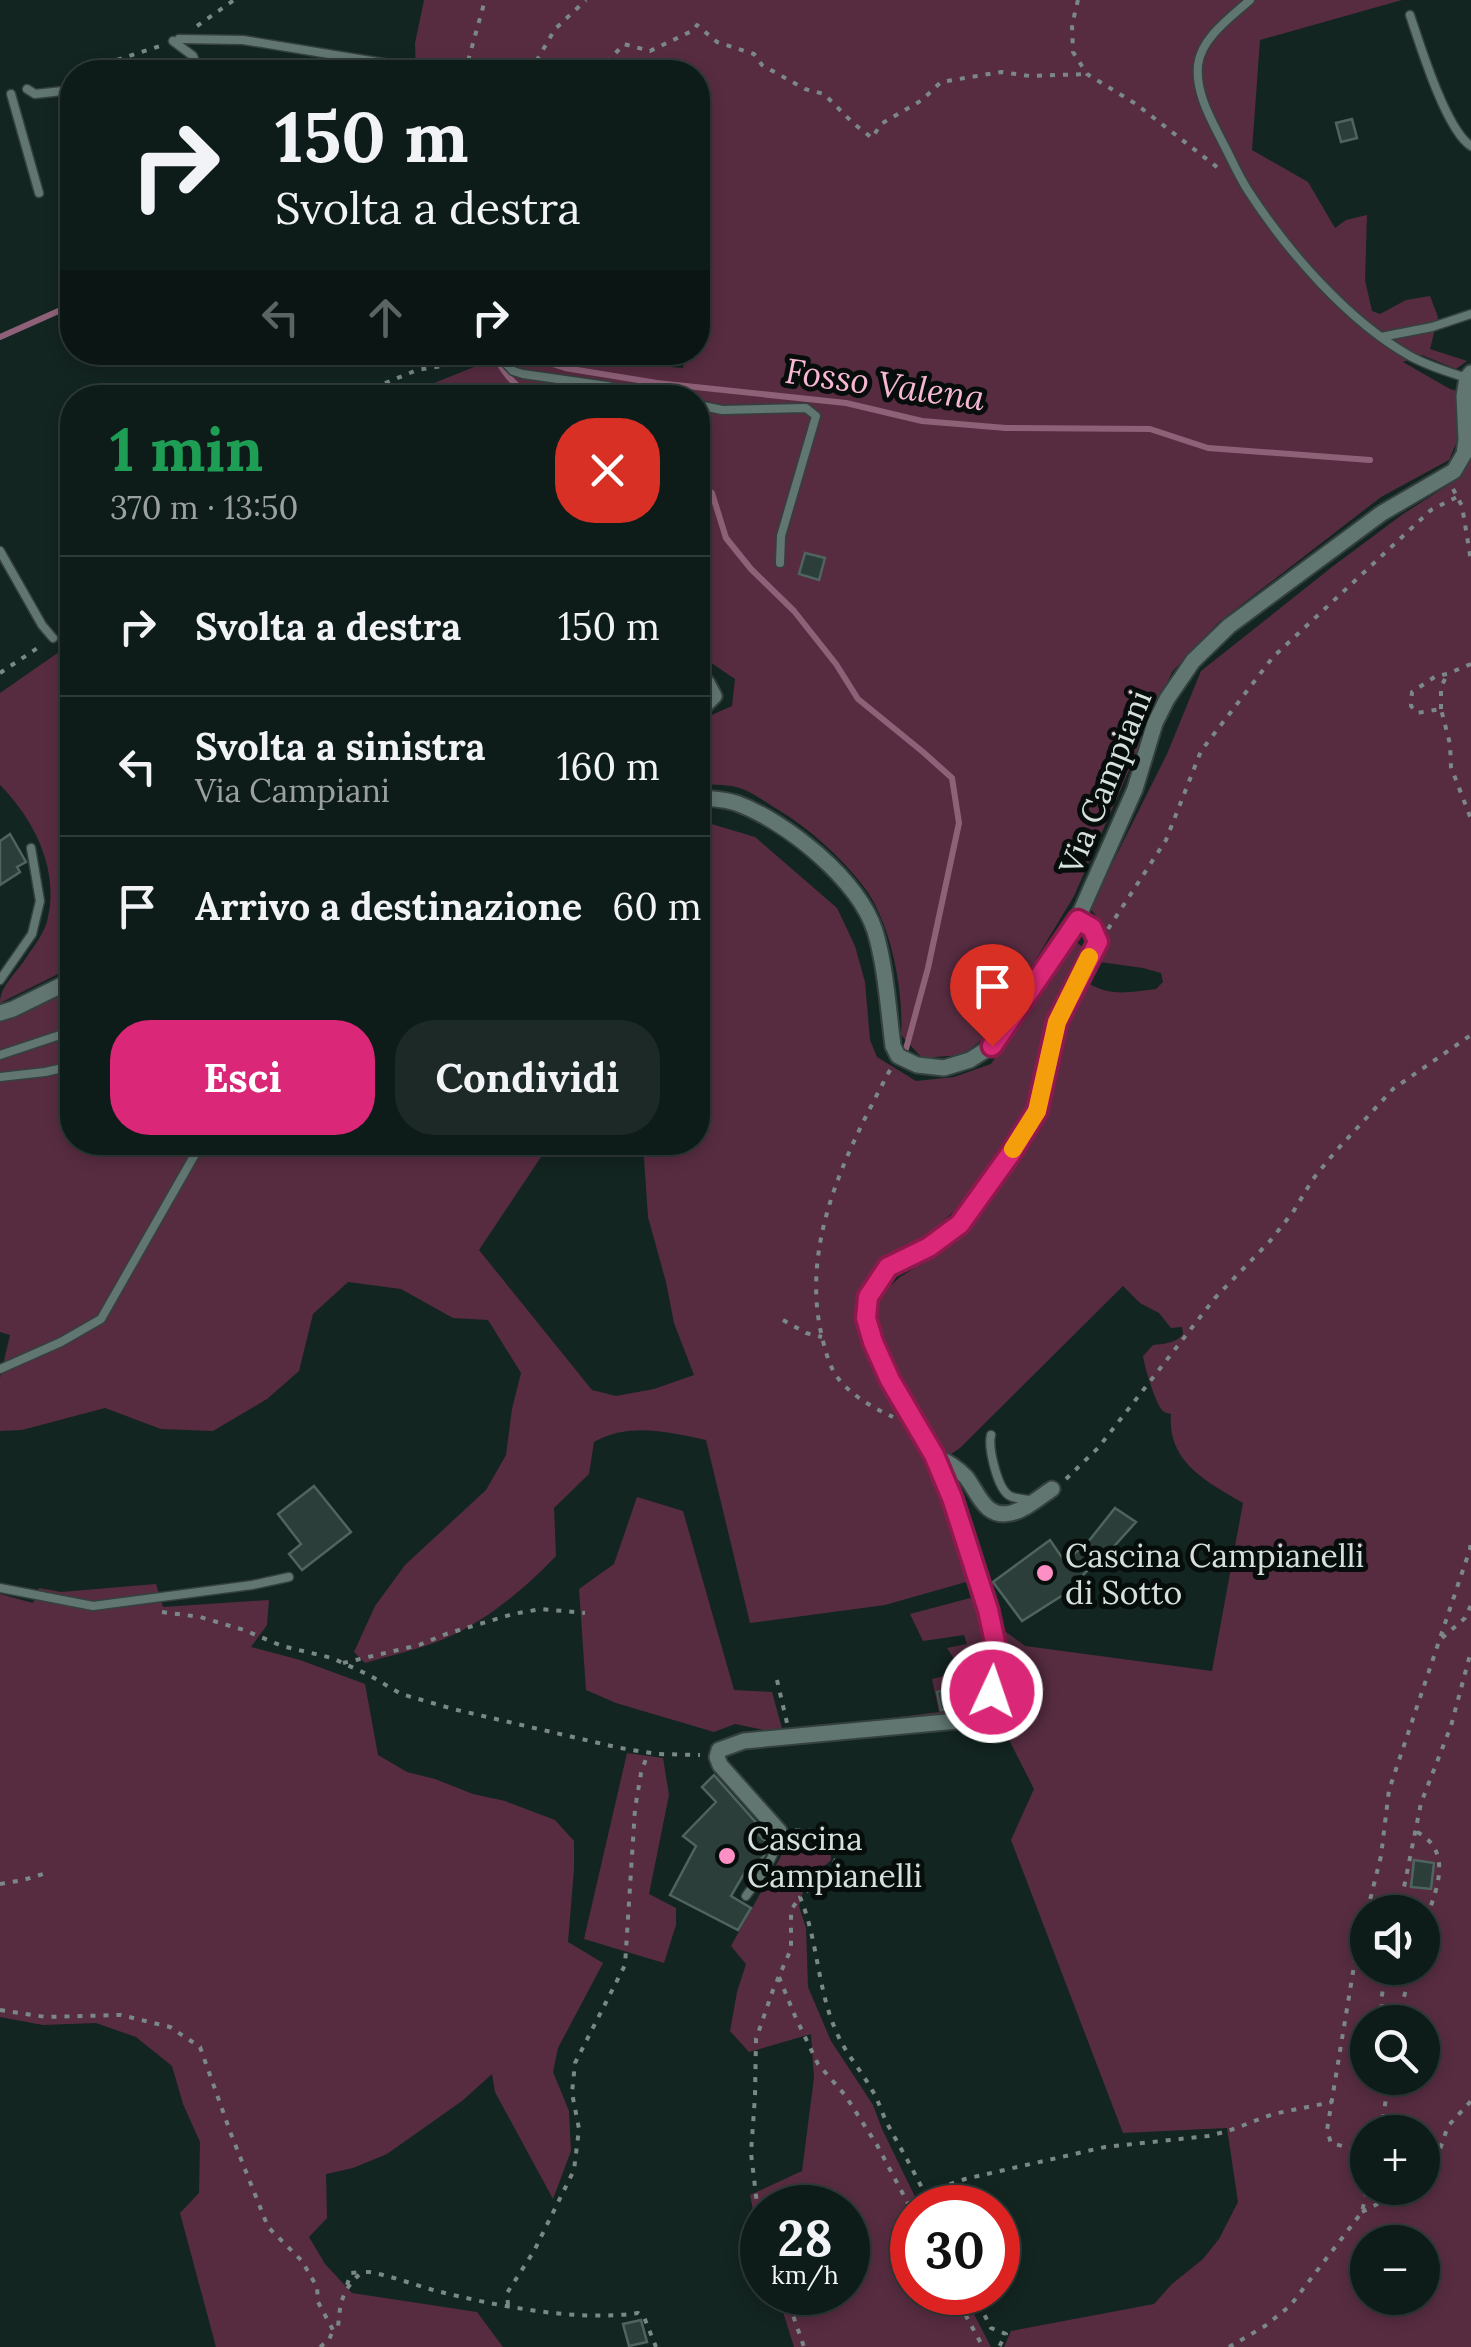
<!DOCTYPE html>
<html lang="it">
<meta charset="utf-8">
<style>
body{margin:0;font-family:Lora,serif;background:#1c2926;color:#f1f3f6;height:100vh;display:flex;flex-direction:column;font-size:38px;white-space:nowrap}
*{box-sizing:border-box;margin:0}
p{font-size:32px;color:#9ba1a2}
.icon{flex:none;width:55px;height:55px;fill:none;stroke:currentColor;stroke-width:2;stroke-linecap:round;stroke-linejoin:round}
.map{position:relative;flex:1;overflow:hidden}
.sheet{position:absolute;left:60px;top:385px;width:650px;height:770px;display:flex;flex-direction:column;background:#0e1c19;border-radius:40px;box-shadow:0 5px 15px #0003,0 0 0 2px #2e3a38}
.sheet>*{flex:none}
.banner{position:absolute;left:60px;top:60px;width:650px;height:305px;border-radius:40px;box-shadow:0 5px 15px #0003,0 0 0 2px #2e3a38;background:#0e1c19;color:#f1f3f6;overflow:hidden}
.fabs{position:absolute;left:1350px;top:1895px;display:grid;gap:20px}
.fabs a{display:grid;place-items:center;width:90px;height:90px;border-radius:50%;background:#0e1c19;box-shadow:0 5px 15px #0003,0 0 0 2px #2e3a38;font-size:50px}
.speed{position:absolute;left:740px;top:2185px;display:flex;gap:20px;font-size:50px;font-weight:700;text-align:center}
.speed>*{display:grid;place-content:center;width:130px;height:130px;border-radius:50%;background:#0e1c19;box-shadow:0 5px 15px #0003,0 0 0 2px #2e3a38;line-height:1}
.speed small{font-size:25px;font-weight:400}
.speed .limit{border:15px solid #d22;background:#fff;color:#111}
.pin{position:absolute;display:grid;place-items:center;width:85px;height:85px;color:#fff;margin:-102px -42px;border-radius:50% 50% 50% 0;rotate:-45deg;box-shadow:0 0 10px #0007}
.pin .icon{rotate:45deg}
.me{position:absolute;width:110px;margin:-55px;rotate:3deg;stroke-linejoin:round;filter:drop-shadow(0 0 8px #0008)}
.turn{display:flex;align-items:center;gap:35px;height:210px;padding:0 50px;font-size:45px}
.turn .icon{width:130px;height:130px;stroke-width:2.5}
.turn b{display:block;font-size:70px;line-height:85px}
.lanes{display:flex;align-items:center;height:95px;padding:0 50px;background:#0003;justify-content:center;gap:50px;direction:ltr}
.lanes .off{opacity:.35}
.round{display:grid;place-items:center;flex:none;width:105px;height:105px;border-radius:40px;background:#1c2926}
.head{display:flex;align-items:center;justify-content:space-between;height:170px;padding:0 50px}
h1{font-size:60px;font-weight:700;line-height:75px;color:#1e9e55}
.button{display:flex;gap:20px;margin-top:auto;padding:20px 50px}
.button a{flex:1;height:115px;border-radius:40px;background:#db2777;color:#fff;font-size:40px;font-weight:700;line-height:115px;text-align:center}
.button a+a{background:#1c2926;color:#f1f3f6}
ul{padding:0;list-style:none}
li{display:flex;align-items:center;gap:30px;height:140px;padding:0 50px;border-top:2px solid #2e3a38}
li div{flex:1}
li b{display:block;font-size:38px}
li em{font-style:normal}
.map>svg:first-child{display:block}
.green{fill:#572c41;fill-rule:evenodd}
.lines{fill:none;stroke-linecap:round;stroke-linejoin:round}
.stream{stroke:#8f6179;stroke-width:6}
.building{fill:#2b3e39;stroke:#50645f;stroke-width:2.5}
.service-casing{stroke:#34413e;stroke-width:11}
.minor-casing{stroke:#34413e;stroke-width:19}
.path{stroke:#7b8986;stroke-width:4;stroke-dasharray:5 8;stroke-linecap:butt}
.service{stroke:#627671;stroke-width:8}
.minor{stroke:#627671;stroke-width:15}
.route-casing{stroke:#8e194d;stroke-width:25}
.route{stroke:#db2777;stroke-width:18}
.slow{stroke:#f59e0b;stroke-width:18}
.poi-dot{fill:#fc8fc3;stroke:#060d0b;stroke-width:4}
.labels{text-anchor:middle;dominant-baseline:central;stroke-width:10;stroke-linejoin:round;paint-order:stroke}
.street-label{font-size:32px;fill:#d6e1de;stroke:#060d0b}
.poi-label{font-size:32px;fill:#d6e1de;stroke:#060d0b;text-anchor:start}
.water-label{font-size:35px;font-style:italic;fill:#f7b6d3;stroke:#060d0b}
</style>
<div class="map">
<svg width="1471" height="2347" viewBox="0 0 1471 2347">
<rect width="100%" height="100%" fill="#132521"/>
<!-- green -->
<g class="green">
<path d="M424 0H1402L1260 40 1252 150 1308 182 1335 228 1346 220 1367 215 1365 280 1372 311 1380 314 1406 300 1430 296 1438 317 1430 349 1467 361 1456 369 1422 355 1403 362 1450 389 1460 392 1461 432 1449 460 1381 497 1219 622 1172 672 1074 896 992 1032 962 1055 922 1058 901 1035C904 992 891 922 864 887 840 856 810 829 777 809 765 802 750 790 736 787 724 784 710 785 698 784V721L732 706 735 679 698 654V398H397L474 367 509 361 486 353H659L658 366 683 368 685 353 698 352V72H416L415 43Z"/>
<path d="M1471 456V2347H1004L1011 2331 1154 2304 1172 2284 1203 2259 1219 2239 1238 2202 1227 2128 1123 2133 1011 1840 1034 1789 997 1716 1002 1661 1000 1633 1006 1632 1025 1646 1212 1671 1243 1503C1206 1481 1167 1462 1171 1414 1168 1413 1165 1413 1163 1411 1156 1406 1144 1365 1143 1356L1153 1345C1163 1344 1177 1343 1183 1334L1182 1327 1171 1328 1159 1313 1140 1303 1123 1286 960 1448 944 1459 876 1337 872 1308 887 1289 900 1277 943 1250 991 1197 1044 1116 1062 1026 1088 983C1111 997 1130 992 1156 989L1163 982 1161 973 1143 968 1100 962 1107 944 1099 920 1090 908 1167 754 1201 671 1332 567 1403 514 1461 477ZM1368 1912H1422V1968H1368ZM1368 2022H1422V2078H1368ZM1368 2132H1422V2188H1368ZM1368 2242H1422V2298H1368Z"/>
<path d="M72 643V965L68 969 0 1003C0 986 17 972 26 958 34 946 46 931 48 917 59 868 33 818 0 785V693Z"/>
<path d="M698 820 755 837 837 908 855 946 865 982 870 1040 877 1057 916 1081 954 1077 991 1064 1074 940 1087 951 1042 1039 1024 1114 993 1167 964 1202 927 1236 878 1262 855 1302C860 1325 865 1350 876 1370 886 1388 897 1405 906 1424 930 1474 951 1525 970 1577L966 1582 885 1605 750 1623 706 1440C669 1432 629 1422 594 1442L589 1474 554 1508 556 1556C523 1591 480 1626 434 1643 412 1651 388 1656 365 1663L354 1652 375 1606 405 1565 486 1490 506 1455 512 1409 521 1373 488 1320 453 1318 401 1289 348 1282 313 1314 299 1371 267 1399 213 1431 161 1429 105 1408 22 1430 0 1431V1378L10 1335 0 1332V1021L72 989V1142L585 1143 543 1154 479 1250 592 1390 616 1396 654 1389 694 1375 674 1323 666 1282 648 1217 643 1143 698 1142Z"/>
<path d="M637 1497 683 1511 734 1690 772 1692 783 1732 939 1712 932 1679 948 1675 954 1659 947 1648 967 1644 964 1635 923 1641 910 1614 974 1597C983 1621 998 1677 985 1701 981 1708 972 1711 965 1715L783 1732H773L735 1724 714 1732 616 1703 586 1690 579 1589 614 1564Z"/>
<path d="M156 1584 163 1607 269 1600 267 1625 251 1647 300 1660 365 1684 378 1755 407 1772 435 1779 473 1794 505 1801 555 1820 574 1841V1869L568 1942 603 1963 558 2048 553 2072 569 2111 571 2151 553 2199 495 2092 492 2074 462 2101 387 2154 353 2168 326 2174 327 2218 309 2237 325 2264 352 2293 477 2312 503 2347H216L180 2213 199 2193 200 2142 183 2104 172 2066 136 2037 96 2023 43 2025 0 2017V1594L33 1603 39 1588 61 1592Z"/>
<path d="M627 1753 663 1758 669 1795 649 1894 676 1908V1925L664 1963 584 1939Z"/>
<path d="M791 1838 825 1841 830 1850 831 1860 805 1884 799 1906 806 1928 808 1987 831 2041 873 2105 882 2129 920 2207 912 2208V2292L963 2293 991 2347H794L777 2293 848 2292V2208H762V2254L750 2195 802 2171 814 2078 811 2034 749 2052 730 2031 737 1992 746 1964 731 1946Z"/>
</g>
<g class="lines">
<!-- stream -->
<g class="stream">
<path d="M0 337 72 305"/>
<path d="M495 352C500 372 516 385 531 398"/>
<path d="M514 352 565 368 657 383 846 403 922 421 1006 428 1150 429 1208 448 1370 460"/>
<path d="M698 482 712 493 726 538 751 569 794 611 836 664 858 699 923 752 952 778 959 823 928 968 906 1049"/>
</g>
</g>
<!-- building -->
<g class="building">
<path d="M1352 119 1357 138 1341 142 1336 123Z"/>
<path d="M805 553 825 558 819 580 799 574Z"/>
<path d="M10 834 26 862 17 867 20 872 0 885V841Z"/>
<path d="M314 1486 351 1532 302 1570 289 1554 301 1544 278 1514Z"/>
<path d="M1115 1508 1136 1522 1099 1563 1097 1561 1063 1595 1022 1621 993 1582 1050 1540 1065 1562 1088 1542Z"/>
<path d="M953 1689 957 1707 941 1710 937 1692Z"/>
<path d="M714 1775 760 1827 756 1832 769 1845 764 1856 753 1867 749 1865 731 1896 751 1908 738 1930 670 1895 696 1846 683 1836 716 1802 702 1787Z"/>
<path d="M1414 1860 1434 1863 1431 1889 1411 1887Z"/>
<path d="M641 2320 647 2342 629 2346 623 2324Z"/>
</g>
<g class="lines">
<!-- service casing -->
<g class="service-casing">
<g id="service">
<path d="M1250 0C1231 17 1201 38 1198 65 1195 93 1212 121 1224 145 1232 160 1239 177 1249 192 1288 252 1348 321 1410 356 1428 366 1448 372 1467 378"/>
<path d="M1410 15C1420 45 1446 130 1471 146"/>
<path d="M179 39 243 40 408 67"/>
<path d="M173 41 193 56 199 72"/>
<path d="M27 89 35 94 72 90"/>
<path d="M11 94 39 193"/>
<path d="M1381 337 1432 327 1471 314"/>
<path d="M501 358 513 371 523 374 607 386 657 398"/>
<path d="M698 405 722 410 806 408 816 416 781 536 780 563"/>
<path d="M0 551 42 625 53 638"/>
<path d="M0 980 32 934 40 901 31 848"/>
<path d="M0 1055 72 1031"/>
<path d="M0 1077 45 1072 72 1066"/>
<path d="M0 1369 61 1342 101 1319 202 1142"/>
<path d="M991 1435C988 1447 997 1489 1010 1496 1016 1499 1026 1499 1034 1501"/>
<path d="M0 1588 93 1606 252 1585 289 1577"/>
<path d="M746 1896C760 1877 778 1855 779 1831"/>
</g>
</g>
<!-- minor casing -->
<g class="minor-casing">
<g id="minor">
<path d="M698 675 707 683 714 696 698 712"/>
<path d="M698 797C710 799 724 799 736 803 786 821 858 879 875 931 886 968 888 1008 893 1046L898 1056 917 1065 944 1068 970 1060 992 1046 1077 920 1135 789 1155 723 1167 699 1193 661 1229 626 1382 513 1454 471 1464 454 1466 440 1464 396 1467 378 1471 373"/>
<path d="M0 1013 13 1009 72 980"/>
<path d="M934 1455C945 1461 957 1467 966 1477 979 1494 985 1519 1011 1513 1025 1510 1040 1497 1052 1489"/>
<path d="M779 1831 720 1765 717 1757 719 1750 744 1741 968 1720 987 1707 992 1692 996 1647 988 1610 952 1498 934 1455 890 1380 873 1342 866 1318 867 1297 888 1267 929 1247 960 1223 1011 1153 1037 1111 1057 1022 1098 942 1092 928 1077 920"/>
</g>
</g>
<!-- path -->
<g class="path">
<path d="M1078 0 1072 25 1073 52 1087 74 1136 104 1222 171"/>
<path d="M197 26 234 0"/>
<path d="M536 60C556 62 574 58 590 72"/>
<path d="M80 72 163 45"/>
<path d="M462 72 468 61 485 0"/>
<path d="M530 72 555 29 586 0"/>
<path d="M598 72 624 44 650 51 694 30 697 25 717 42 754 54 762 65 805 89 824 94 853 123 872 138 881 124 922 100 941 82 1001 72 1030 76 1087 74"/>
<path d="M349 398 417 370 488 359"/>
<path d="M1453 489 1462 506 1471 561"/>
<path d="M63 632 72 626"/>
<path d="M1471 664 1447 674 1436 676 1412 692 1411 706 1417 713 1441 709 1450 744 1451 767 1471 819"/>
<path d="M0 673 42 645"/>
<path d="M1441 709V687L1447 675"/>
<path d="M1108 929 1166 840 1201 751 1273 657 1431 510 1457 497"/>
<path d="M890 1070C846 1153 798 1245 823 1341 827 1357 831 1371 842 1383 857 1399 874 1408 893 1417"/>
<path d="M783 1320 806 1333 822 1337"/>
<path d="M1066 1479 1098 1448 1215 1298 1270 1241 1293 1212 1313 1179 1335 1152 1393 1089 1471 1035"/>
<path d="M162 1612 200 1617 244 1630 282 1646 332 1658 369 1675 401 1694 453 1709 620 1748 657 1754 700 1755"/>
<path d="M1442 1638 1465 1618 1471 1605"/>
<path d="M343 1663 419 1645 446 1634 513 1614 541 1609 585 1613"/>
<path d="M777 1680 787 1723"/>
<path d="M795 1830C873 1831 833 1868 800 1897 818 1940 817 1988 836 2031 845 2053 861 2070 872 2090 879 2101 882 2114 888 2125 903 2153 919 2179 931 2208"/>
<path d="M1417 1832C1457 1853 1433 1898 1422 1930"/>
<path d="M0 1884 23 1880 43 1874"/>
<path d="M1399 1912 1421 1803 1451 1726 1471 1651"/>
<path d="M779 1977 795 2016 818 2064 845 2095 877 2145 912 2211"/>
<path d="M0 2010 46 2017 121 2015 170 2027 200 2047 231 2134 268 2227 302 2261 317 2287 318 2302 333 2330 338 2328C340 2301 342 2290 362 2272H369C392 2276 414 2285 437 2291 496 2306 578 2322 638 2313L644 2317 656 2347"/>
<path d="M1385 2022 1381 2002 1386 1968"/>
<path d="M1398 2022 1411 1968"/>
<path d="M1381 2132 1389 2078"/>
<path d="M1422 2166 1439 2152 1448 2126 1471 2101"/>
<path d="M1367 2186C1359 2175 1358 2162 1354 2149L1331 2143 1327 2130 1355 1960 1381 1856 1389 1790 1470 1549 1471 1541"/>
<path d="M925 2193 965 2179 1105 2147 1208 2136 1228 2131 1273 2114 1332 2102"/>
<path d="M1362 2212 1399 2193 1404 2188"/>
<path d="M762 2224 757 2204 751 2153 755 2096 756 2039 773 1990 791 1949V1910L800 1897"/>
<path d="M347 2285 351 2273 362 2272"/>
<path d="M785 2292 804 2347"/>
<path d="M953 2292 983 2347"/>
<path d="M973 2292 991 2328 1006 2334 999 2347"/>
<path d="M508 2305 507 2293 534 2251 574 2170 579 2129 572 2093 575 2063 625 1965 635 1809 641 1773 648 1753"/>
<path d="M320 2347 329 2340 333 2330"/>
<path d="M1229 2347 1265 2326 1290 2306 1362 2212 1368 2185"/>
</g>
<!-- service -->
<use href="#service" class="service"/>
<!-- minor -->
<use href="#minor" class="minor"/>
</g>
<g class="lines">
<!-- route casing -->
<g class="route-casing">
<path id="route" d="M992 1046 1078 920 1092 928 1098 942 1057 1022 1037 1111 1011 1153 960 1224 929 1247 888 1267 868 1297 866 1318 873 1342 890 1380 934 1455 952 1498 988 1610 996 1647 992 1692"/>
</g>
<!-- route -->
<use href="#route" class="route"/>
<!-- slow -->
<path class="slow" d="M1013 1149 1037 1111 1057 1022 1089 957"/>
</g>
<!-- markers -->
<g class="poi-dot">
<circle cx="1045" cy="1573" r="10"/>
<circle cx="727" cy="1856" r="10"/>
</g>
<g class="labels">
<!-- street labels -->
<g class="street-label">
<text transform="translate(1105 782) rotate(-68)">Via Campiani</text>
</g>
<!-- poi labels -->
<g class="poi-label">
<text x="1065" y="1555">Cascina Campianelli<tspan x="1065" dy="37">di Sotto</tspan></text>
<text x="747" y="1838">Cascina<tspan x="747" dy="37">Campianelli</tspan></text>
</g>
<!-- water labels -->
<g class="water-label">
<text transform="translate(885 384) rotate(8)">Fosso Valena</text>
</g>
</g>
</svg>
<div class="fabs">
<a><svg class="icon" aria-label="sound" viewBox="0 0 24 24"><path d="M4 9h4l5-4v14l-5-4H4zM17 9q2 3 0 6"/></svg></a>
<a><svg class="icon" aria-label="search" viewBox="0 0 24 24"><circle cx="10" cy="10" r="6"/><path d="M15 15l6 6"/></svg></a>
<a>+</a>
<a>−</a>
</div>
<div class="speed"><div>28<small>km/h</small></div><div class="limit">30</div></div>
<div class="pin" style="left:992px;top:1046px;background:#d93025"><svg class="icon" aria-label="arrive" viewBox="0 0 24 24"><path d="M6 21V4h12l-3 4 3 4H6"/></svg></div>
<svg class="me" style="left:992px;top:1692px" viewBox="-20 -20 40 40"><circle r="17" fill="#db2777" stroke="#fff" stroke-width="3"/><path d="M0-11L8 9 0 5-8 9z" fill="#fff"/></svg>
<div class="banner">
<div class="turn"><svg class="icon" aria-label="right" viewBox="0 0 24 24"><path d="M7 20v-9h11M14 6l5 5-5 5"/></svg><div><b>150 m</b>Svolta a destra</div></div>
<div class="lanes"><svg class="icon off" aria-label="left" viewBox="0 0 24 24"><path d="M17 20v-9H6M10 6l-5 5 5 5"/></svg><svg class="icon off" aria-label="ahead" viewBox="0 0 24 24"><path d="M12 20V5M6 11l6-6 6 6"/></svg><svg class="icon" aria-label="right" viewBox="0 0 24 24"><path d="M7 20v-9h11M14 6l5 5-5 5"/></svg></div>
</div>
<section class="sheet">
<div class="head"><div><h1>1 min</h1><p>370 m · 13:50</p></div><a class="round" style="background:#d93025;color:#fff"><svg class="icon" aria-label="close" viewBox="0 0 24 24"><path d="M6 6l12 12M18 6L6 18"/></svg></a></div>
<ul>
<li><svg class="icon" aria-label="right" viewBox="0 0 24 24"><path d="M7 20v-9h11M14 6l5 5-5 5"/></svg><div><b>Svolta a destra</b></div><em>150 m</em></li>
<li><svg class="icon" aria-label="left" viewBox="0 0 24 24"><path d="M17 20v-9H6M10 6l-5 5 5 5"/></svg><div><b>Svolta a sinistra</b><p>Via Campiani</p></div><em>160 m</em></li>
<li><svg class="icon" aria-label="arrive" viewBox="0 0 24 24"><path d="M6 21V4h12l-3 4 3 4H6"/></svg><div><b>Arrivo a destinazione</b></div><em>60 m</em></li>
</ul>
<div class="button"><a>Esci</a><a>Condividi</a></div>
</section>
</div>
